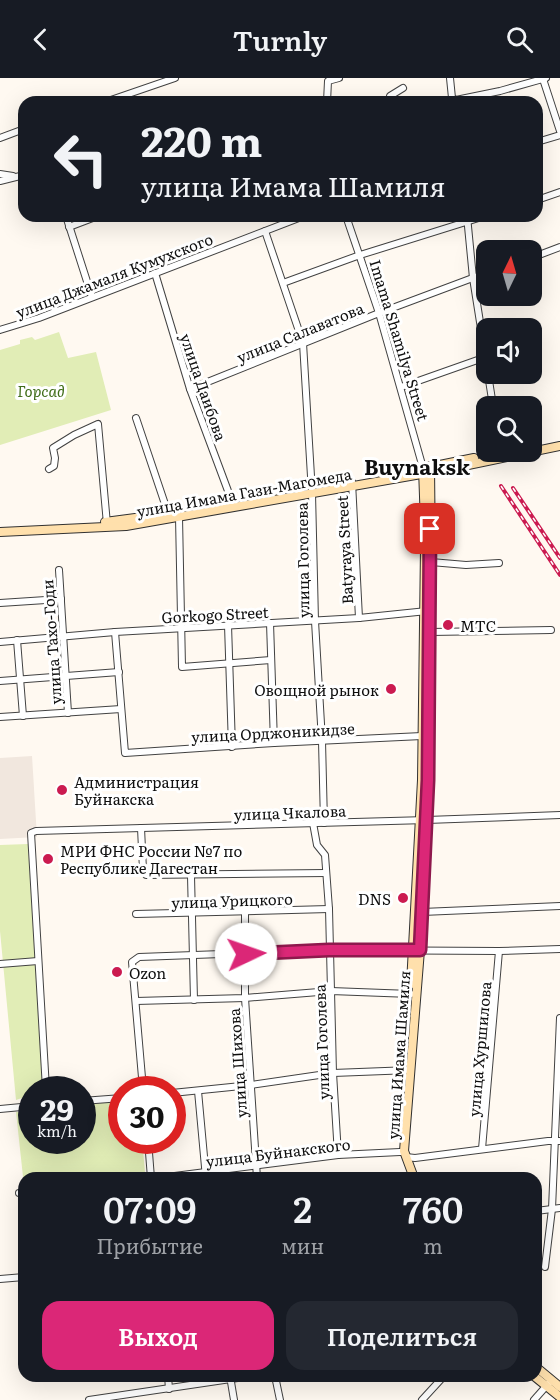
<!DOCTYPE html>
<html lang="ru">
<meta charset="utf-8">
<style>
body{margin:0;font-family:Literata,serif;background:#242831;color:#f1f3f6;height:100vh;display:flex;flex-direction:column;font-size:22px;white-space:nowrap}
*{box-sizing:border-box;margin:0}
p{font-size:20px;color:#9ea1a6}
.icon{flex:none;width:33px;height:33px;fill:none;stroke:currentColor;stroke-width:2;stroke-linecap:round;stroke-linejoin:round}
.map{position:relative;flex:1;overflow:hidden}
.panel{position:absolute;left:18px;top:1094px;width:524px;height:210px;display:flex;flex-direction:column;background:#171b24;border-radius:18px;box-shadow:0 6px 24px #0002}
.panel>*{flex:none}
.banner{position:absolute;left:18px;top:18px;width:525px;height:126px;border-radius:18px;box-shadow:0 6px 24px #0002;background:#171b24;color:#f1f3f6;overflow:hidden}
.needle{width:39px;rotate:5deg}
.tools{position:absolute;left:476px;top:162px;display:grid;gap:12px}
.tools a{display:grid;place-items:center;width:66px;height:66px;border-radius:12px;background:#171b24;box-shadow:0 6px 24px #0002;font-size:30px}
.speed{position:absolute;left:18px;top:998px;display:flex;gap:12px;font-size:30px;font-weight:700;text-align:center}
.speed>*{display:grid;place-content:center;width:78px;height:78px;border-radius:50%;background:#171b24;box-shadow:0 6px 24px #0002;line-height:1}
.speed small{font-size:15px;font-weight:400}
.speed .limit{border:9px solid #d22;background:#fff;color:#111}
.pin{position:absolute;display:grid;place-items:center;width:51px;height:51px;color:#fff;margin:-26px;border-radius:12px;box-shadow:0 3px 9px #0006}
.me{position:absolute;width:66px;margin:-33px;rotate:87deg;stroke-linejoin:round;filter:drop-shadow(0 0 4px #0008)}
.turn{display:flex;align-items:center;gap:21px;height:126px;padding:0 24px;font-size:27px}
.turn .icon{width:78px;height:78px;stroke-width:2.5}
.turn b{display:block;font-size:42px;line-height:51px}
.eta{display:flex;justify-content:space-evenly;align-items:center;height:102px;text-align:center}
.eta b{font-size:36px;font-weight:600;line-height:42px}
.button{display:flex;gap:12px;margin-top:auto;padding:12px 24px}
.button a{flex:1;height:69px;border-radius:18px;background:#db2777;color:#fff;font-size:24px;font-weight:600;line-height:69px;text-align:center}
.button a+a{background:#242831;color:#f1f3f6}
header{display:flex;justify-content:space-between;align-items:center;height:78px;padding:0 24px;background:#171b24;font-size:27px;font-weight:600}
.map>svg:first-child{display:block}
.green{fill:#e1edb6}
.plaza{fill:#f1e7de}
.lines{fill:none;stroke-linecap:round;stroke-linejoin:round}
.street-casing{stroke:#424242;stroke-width:8}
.secondary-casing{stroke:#313131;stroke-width:10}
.street{stroke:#fff;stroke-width:6}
.secondary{stroke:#ffe0ac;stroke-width:8}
.rail-casing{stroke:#cb1b50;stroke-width:4}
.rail{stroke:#fff;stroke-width:1.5;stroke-dasharray:4.5;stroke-linecap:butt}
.route-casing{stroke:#8e194d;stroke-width:15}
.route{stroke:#db2777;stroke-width:10}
.poi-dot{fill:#cb1b50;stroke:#fff;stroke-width:2}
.labels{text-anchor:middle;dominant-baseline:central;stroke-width:6;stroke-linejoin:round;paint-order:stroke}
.street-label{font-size:15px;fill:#0f0f0f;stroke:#fff}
.park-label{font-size:15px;font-style:italic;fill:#406d19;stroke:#fff}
.poi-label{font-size:15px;fill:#0f0f0f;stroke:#fff;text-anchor:start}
.district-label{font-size:21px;font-weight:bold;fill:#0f0f0f;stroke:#fff}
</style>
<header><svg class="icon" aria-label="back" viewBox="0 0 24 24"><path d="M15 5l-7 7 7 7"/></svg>Turnly<svg class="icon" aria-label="search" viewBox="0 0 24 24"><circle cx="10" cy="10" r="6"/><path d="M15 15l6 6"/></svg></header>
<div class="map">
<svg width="560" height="1322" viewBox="0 0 560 1322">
<rect width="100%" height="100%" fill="#fff9f1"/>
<!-- green -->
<g class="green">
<path d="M59 254 68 280 96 274 111 332 0 367V272L20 266V262L32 259 35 262Z"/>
<path d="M28 766 43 1011H32L31 1017 16 1022 0 853V767Z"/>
<path d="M121 1023 122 1062H142L145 1094 97 1100H24V1108L16 1034 31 1033 32 1062H82L83 1027Z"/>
</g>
<!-- plaza -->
<path class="plaza" d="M32 678 37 759 0 761V680Z"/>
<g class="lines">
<!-- street casing -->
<g class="street-casing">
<g id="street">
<path d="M450 0 452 20 456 22 500 13 546 0"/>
<path d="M543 1 560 53"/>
<path d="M105 24 175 0"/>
<path d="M327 24 328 3 339 0"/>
<path d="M389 24 390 18 403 10"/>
<path d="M0 60 24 51"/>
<path d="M537 64 560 57"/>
<path d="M0 96 13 98"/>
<path d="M0 103 24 97"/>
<path d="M537 122 560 114"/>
<path d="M66 138 92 219"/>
<path d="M346 138 379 235 423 390"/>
<path d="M467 138 473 200 486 282"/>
<path d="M69 149 98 138"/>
<path d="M265 153 303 265 312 415 315 543 322 663 324 745"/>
<path d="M531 180 560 169"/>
<path d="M155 195 190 311 234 429"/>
<path d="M283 205 360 177 485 138"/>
<path d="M0 252 39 240 304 138"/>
<path d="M488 296 493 328"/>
<path d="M401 309 486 279"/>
<path d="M190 311 379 235 486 195"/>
<path d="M136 340 170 441"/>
<path d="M49 391 54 388 55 380 53 370 74 357 98 346 107 446"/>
<path d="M352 404 359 540"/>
<path d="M179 439 182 589 271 582"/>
<path d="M431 484 466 487 499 485"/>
<path d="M59 492 68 635"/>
<path d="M0 525 61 521"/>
<path d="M270 545 274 665"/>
<path d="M228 547 232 669"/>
<path d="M115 554 125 675 274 665 422 658"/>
<path d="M430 554 551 552"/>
<path d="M17 562 23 638"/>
<path d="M0 564 115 554 359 540 427 533"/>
<path d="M0 603 119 594"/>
<path d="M0 639 121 631"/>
<path d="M313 745 317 767 325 777 329 831 333 995 338 1077"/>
<path d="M141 750 143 792 146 797 326 795"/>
<path d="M191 798 194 922"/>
<path d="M245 834V920L257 1100"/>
<path d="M422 834 560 828"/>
<path d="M136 836 329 831"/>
<path d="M0 886 38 883"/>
<path d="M136 923 245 920 331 913 411 916"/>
<path d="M46 1011 31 755 36 753 427 742 560 737"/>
<path d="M143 1011 132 884 139 879 329 872 499 873 560 871"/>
<path d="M198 1013 206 1100"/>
<path d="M172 1015 251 1007 333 995 411 992"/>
<path d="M82 1023 122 1020"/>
<path d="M0 1031 32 1028"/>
<path d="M148 1062 151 1100"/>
<path d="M482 1071 499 873"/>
<path d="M406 1079 415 1080 548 1063H560"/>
<path d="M159 1100 338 1077 400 1074"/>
<path d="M19 1115H24"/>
<path d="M536 1133 560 1130"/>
<path d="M545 1189 552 1131 560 940"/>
<path d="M0 1201 24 1199"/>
<path d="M168 1298 169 1311"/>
<path d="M230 1298 234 1322"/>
<path d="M275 1298 280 1322"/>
<path d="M89 1322 251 1298"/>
<path d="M422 1322 444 1298"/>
<path d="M534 1322 549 1305"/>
</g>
</g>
<!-- secondary casing -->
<g class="secondary-casing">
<g id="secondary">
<path d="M423 390 425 447"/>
<path d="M425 390 474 380"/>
<path d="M105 444 158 437"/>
<path d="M0 454 126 448 444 392 560 368"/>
<path d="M411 906 422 702 425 469"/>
<path d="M414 1100 404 1073 420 872 427 742 431 484 430 388"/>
<path d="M536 1289 560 1309"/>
<path d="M534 1298 560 1319"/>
</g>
</g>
<!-- street -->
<use href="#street" class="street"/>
<!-- secondary -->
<use href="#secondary" class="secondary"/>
<!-- rail casing -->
<g class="rail-casing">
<g id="rail">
<path d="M501 408 560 497"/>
<path d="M513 410 560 480"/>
</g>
</g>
<!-- rail -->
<use href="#rail" class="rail"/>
</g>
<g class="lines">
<!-- route casing -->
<g class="route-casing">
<path id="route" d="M246 876 329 872H420L428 702 430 451"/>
</g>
<!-- route -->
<use href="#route" class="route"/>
</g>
<!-- markers -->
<g class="poi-dot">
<circle cx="448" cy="547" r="6"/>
<circle cx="391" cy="611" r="6"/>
<circle cx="62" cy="712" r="6"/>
<circle cx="48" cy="781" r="6"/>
<circle cx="403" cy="820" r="6"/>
<circle cx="117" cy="894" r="6"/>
</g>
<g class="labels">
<!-- street labels -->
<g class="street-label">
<text transform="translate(114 197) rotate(-21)">улица Джамаля Кумухского</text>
<text transform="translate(300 254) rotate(-22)">улица Салаватова</text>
<text transform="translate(400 262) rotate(73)">Imama Shamilya Street</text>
<text transform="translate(204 309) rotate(71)">улица Даибова</text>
<text transform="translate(244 414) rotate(-10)">улица Имама Гази-Магомеда</text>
<text transform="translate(344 472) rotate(-93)">Batyraya Street</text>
<text transform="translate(302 482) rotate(-91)">улица Гоголева</text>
<text transform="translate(215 536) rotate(-3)">Gorkogo Street</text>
<text transform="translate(51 564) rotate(-94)">улица Тахо-Годи</text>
<text transform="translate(273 654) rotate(-3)">улица Орджоникидзе</text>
<text transform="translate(290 734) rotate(-2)">улица Чкалова</text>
<text transform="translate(232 822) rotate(-2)">улица Урицкого</text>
<text transform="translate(321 964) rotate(-92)">улица Гоголева</text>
<text transform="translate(479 971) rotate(-85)">улица Хуршилова</text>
<text transform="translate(398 977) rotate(-86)">улица Имама Шамиля</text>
<text transform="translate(237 985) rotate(-94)">улица Шихова</text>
<text transform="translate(278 1074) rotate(-7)">улица Буйнакского</text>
</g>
<!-- park labels -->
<g class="park-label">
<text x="41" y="312">Горсад</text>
</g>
<!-- poi labels -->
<g class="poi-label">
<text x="460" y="547">МТС</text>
<text x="379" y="611" text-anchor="end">Овощной рынок</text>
<text x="74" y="703">Администрация<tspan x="74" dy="17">Буйнакска</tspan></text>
<text x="60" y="772">МРИ ФНС России №7 по<tspan x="60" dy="17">Республике Дагестан</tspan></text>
<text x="391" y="820" text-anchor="end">DNS</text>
<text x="129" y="894">Ozon</text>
</g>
<!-- district labels -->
<g class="district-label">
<text x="417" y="387">Buynaksk</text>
</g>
</g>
</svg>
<div class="tools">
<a><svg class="needle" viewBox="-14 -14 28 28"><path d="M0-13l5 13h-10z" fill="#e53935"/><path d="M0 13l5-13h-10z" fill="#9ea1a6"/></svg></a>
<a><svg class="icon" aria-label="sound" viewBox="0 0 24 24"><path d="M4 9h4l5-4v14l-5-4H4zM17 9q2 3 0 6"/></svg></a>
<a><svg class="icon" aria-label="search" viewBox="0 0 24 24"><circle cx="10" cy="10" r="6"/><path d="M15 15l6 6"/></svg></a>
</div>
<div class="speed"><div>29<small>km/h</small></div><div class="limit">30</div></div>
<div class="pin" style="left:430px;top:451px;background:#d93025"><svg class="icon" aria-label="arrive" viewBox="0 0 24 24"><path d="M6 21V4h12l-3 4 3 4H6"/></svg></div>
<svg class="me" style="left:246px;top:876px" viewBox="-20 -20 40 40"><circle r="19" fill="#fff"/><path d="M0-13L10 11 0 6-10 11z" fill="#db2777"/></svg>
<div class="banner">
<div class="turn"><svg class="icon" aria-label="left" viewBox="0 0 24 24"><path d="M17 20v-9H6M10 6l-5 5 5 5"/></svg><div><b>220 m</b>улица Имама Шамиля</div></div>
</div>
<section class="panel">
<div class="eta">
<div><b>07:09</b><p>Прибытие</p></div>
<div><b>2</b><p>мин</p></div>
<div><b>760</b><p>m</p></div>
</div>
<div class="button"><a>Выход</a><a>Поделиться</a></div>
</section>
</div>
